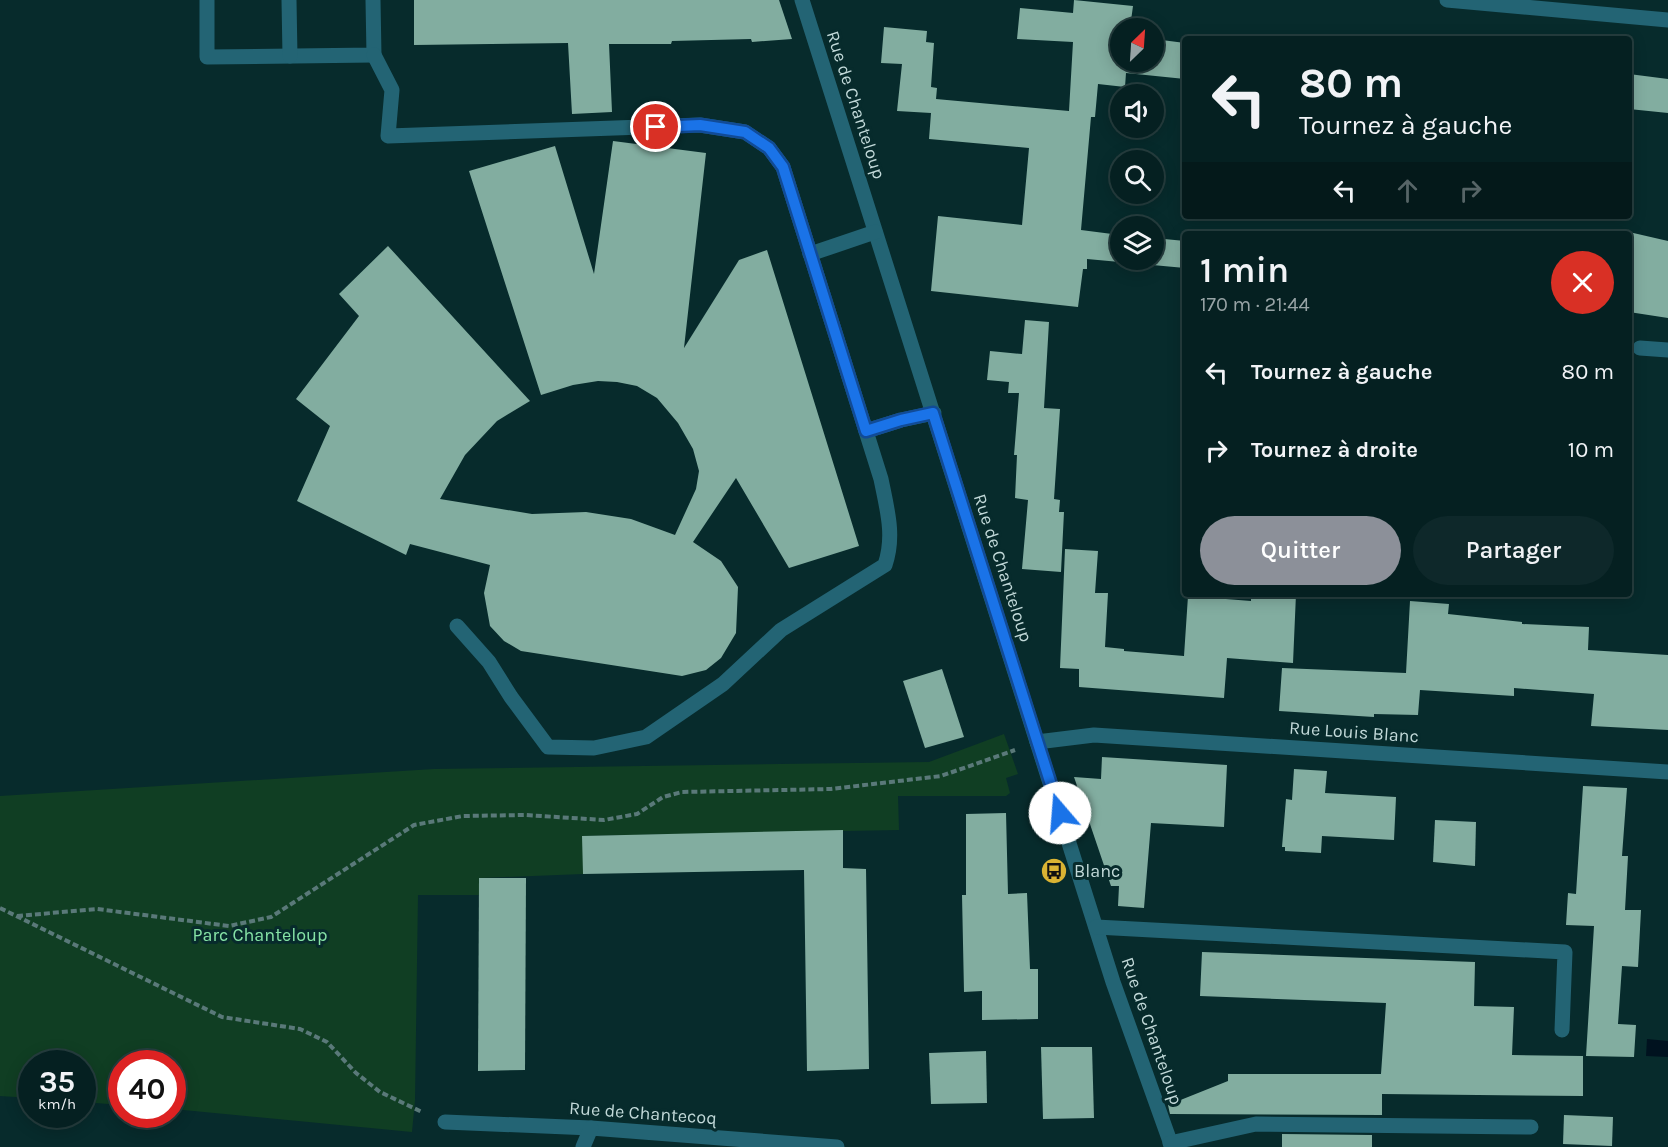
<!DOCTYPE html>
<html lang="fr">
<meta charset="utf-8">
<style>
body{margin:0;font-family:Karla,sans-serif;background:#0e282a;color:#f1f3f6;height:100vh;display:flex;flex-direction:column;font-size:22px;white-space:nowrap}
*{box-sizing:border-box;margin:0}
p{font-size:20px;color:#97a3a5}
.icon{flex:none;width:33px;height:33px;fill:none;stroke:currentColor;stroke-width:2;stroke-linecap:round;stroke-linejoin:round}
.map{position:relative;flex:1;overflow:hidden}
.drawer{position:absolute;left:1182px;top:231px;width:450px;height:366px;display:flex;flex-direction:column;background:#052021;border-radius:6px;box-shadow:0 3px 15px #0003,0 0 0 2px #263e3f}
.drawer>*{flex:none}
.top-card{position:absolute;left:1182px;top:36px;width:450px;height:183px;border-radius:6px;box-shadow:0 3px 15px #0003,0 0 0 2px #263e3f;background:#052021;color:#f1f3f6;overflow:hidden}
.needle{width:39px;rotate:25deg}
.fabs{position:absolute;left:1110px;top:18px;display:grid;gap:12px}
.fabs a{display:grid;place-items:center;width:54px;height:54px;border-radius:50%;background:#052021;box-shadow:0 3px 15px #0003,0 0 0 2px #263e3f;font-size:30px}
.speed{position:absolute;left:18px;top:1050px;display:flex;gap:12px;font-size:30px;font-weight:700;text-align:center}
.speed>*{display:grid;place-content:center;width:78px;height:78px;border-radius:50%;background:#052021;box-shadow:0 3px 15px #0003,0 0 0 2px #263e3f;line-height:1}
.speed small{font-size:15px;font-weight:400}
.speed .limit{border:9px solid #d22;background:#fff;color:#111}
.pin{position:absolute;display:grid;place-items:center;width:51px;height:51px;color:#fff;margin:-26px;border:3px solid #fff;border-radius:50%;box-shadow:0 2px 6px #0007}
.me{position:absolute;width:66px;margin:-33px;rotate:342deg;stroke-linejoin:round;filter:drop-shadow(0 0 4px #0008)}
.turn{display:flex;align-items:center;gap:21px;height:126px;padding:0 18px;font-size:27px}
.turn .icon{width:78px;height:78px;stroke-width:2.5}
.turn b{display:block;font-size:42px;line-height:51px}
.lanes{display:flex;align-items:center;height:57px;padding:0 18px;background:#0003;justify-content:center;gap:30px;direction:ltr}
.lanes .off{opacity:.35}
.round{display:grid;place-items:center;flex:none;width:63px;height:63px;border-radius:32px;background:#0e282a}
.overview{display:flex;align-items:center;justify-content:space-between;height:102px;padding:0 18px}
h1{font-size:36px;font-weight:600;line-height:45px}
.cta{display:flex;gap:12px;margin-top:auto;padding:12px 18px}
.cta a{flex:1;height:69px;border-radius:36px;background:#8c9099;color:#fff;font-size:24px;font-weight:600;line-height:69px;text-align:center}
.cta a+a{background:#0e282a;color:#f1f3f6}
ul{padding:0;list-style:none}
li{display:flex;align-items:center;gap:18px;height:78px;padding:0 18px}
li div{flex:1}
li b{display:block;font-size:22px}
li em{font-style:normal}
.map>svg:first-child{display:block}
.green{fill:#103e23}
.water{fill:#00121f}
.building{fill:#82ada0}
.lines{fill:none;stroke-linecap:round;stroke-linejoin:round}
.path{stroke:#5a7979;stroke-width:4;stroke-dasharray:6 3;stroke-linecap:butt}
.minor{stroke:#236474;stroke-width:15}
.route-casing{stroke:#114b97;stroke-width:15}
.route{stroke:#1a73e8;stroke-width:10}
.labels{text-anchor:middle;dominant-baseline:central;stroke-width:6;stroke-linejoin:round;paint-order:stroke}
.street-label{font-size:18px;fill:#c2d9d9;stroke:#072b2c}
.poi-label{font-size:18px;fill:#c2d9d9;stroke:#072b2c;text-anchor:start}
.park-label{font-size:18px;fill:#86e3a6;stroke:#072b2c}
</style>
<div class="map">
<svg width="1668" height="1147" viewBox="0 0 1668 1147">
<rect width="100%" height="100%" fill="#072b2c"/>
<!-- green -->
<path class="green" d="M1004 734 1018 774 1006 778 1010 793 1006 796H898L899 830 583 836V874L480 878 479 895H418L415 1100 412 1132 173 1109 172 1064H122L121 1105 83 1102 82 1064H32L31 1098 0 1096V796L434 769 929 762Z"/>
<!-- water -->
<path class="water" d="M1647 1039 1668 1041V1057L1646 1056Z"/>
<!-- building -->
<g class="building">
<path d="M414 0H779L792 39 752 42 751 39 672 41 671 44H609L612 112 572 114 568 43 414 45Z"/>
<path d="M1074 0 1133 6 1130 28H1120V62H1154V39L1185 43V79L1126 73 1125 87 1098 84 1095 117H1091L1081 230 1120 235V260H1154V238L1185 241V268L1087 259V269H1083L1078 307 931 291 938 216 1022 225 1029 148 929 139 931 113 897 111 902 64 881 63 884 27 927 31 926 42 934 43 931 87 937 88 936 99 1069 111 1073 42 1017 39 1020 8 1073 13Z"/>
<path d="M1629 74 1668 79V113L1629 109Z"/>
<path d="M613 141 706 153 684 348 739 260 767 250 859 546 789 568 736 478 693 542 721 561 738 587 736 633 721 658 706 670 682 676 521 651 504 641 490 626 484 593 490 565 410 544 406 555 297 501 330 426 296 399 359 316 339 294 388 246 530 401 497 421 465 455 440 499 532 514 586 512 631 519 675 535 696 489 699 471 693 449 678 423 657 398 637 386 617 382 598 381 573 385 541 395 469 171 555 146 594 274Z"/>
<path d="M1629 232 1668 241V318L1629 312Z"/>
<path d="M1025 320 1049 322 1044 408 1060 409 1054 499 1060 500 1059 512H1064L1061 572 1022 569 1028 500 1015 498 1017 455H1014L1019 393H1008L1009 382 987 380 990 351 1022 354Z"/>
<path d="M1065 549 1098 551 1095 593H1108L1105 647 1124 649V651L1184 656 1188 596 1251 601V594H1296L1293 663 1227 658 1224 698 1079 687V669L1060 668Z"/>
<path d="M1410 601 1449 604 1448 614 1522 622V624L1589 627 1588 650 1668 655V730L1591 726 1594 694 1514 688V696L1420 690 1418 715 1374 714V717L1279 711 1282 668 1406 673Z"/>
<path d="M942 669 964 737 925 748 903 681Z"/>
<path d="M1102 757 1227 765 1224 827 1151 823 1144 908 1118 906 1119 886H1111L1074 777 1101 779Z"/>
<path d="M1294 769 1327 771 1325 793 1396 797 1394 840 1322 836 1321 853 1285 851V847H1282L1286 799 1292 800Z"/>
<path d="M1583 786 1627 788 1622 856H1628L1625 910H1641L1638 967 1622 966 1618 1024 1636 1025 1634 1057 1586 1056 1594 926 1566 925 1568 893 1576 894Z"/>
<path d="M1006 813 1008 894 1027 893 1030 969H1038V1019L982 1020V991L964 992 962 895H966V814Z"/>
<path d="M1435 820 1476 822 1475 866 1433 862Z"/>
<path d="M843 830V868L866 869 869 1069 807 1071 804 870 583 874 582 836Z"/>
<path d="M479 878H526L525 1070 478 1071Z"/>
<path d="M1202 952 1475 962 1474 1006 1514 1007 1512 1055 1583 1056V1096L1382 1094V1115L1170 1114 1168 1105 1228 1081V1074H1381L1386 1003 1200 996Z"/>
<path d="M1041 1047H1092L1094 1118 1043 1119Z"/>
<path d="M986 1051 987 1103 931 1104 929 1053Z"/>
<path d="M1564 1115 1613 1117 1612 1146 1563 1144Z"/>
<path d="M1282 1134 1372 1135V1147H1282Z"/>
</g>
<g class="lines">
<!-- path -->
<g class="path">
<path d="M0 908 222 1017 300 1029 327 1042 356 1073 380 1092 422 1112"/>
<path d="M17 916 97 909 229 926 271 917 414 825 463 816 525 815 604 820 637 814 663 797 682 792 831 789 941 776 1015 750"/>
</g>
<!-- minor -->
<g class="minor">
<path d="M207 0V57L374 55 373 0"/>
<path d="M289 0 290 56"/>
<path d="M802 0 1113 982 1172 1147"/>
<path d="M1447 0 1668 20"/>
<path d="M374 55 392 90 388 136 700 125 745 132 769 148 783 167 881 479C887 509 895 536 885 565L781 630 723 684 646 737 594 748 548 747 511 697 489 662 457 626"/>
<path d="M810 254 875 232"/>
<path d="M1640 348 1668 350"/>
<path d="M866 431 901 420 934 413"/>
<path d="M1037 742 1094 735 1668 772"/>
<path d="M1096 927 1565 952 1562 1030"/>
<path d="M445 1122 591 1128 837 1147"/>
<path d="M1170 1143 1256 1124 1531 1127"/>
<path d="M583 1147 591 1128"/>
</g>
</g>
<g class="lines">
<!-- route casing -->
<g class="route-casing">
<path id="route" d="M656 127 700 125 745 132 769 148 783 167 866 431 901 420 933 413 1060 813"/>
</g>
<!-- route -->
<use href="#route" class="route"/>
</g>
<!-- icons -->
<defs>
<g id="bus-disc" transform="scale(1.35)"><circle r="9.5" fill="#dab333" stroke="#072b2c"/><path d="M-5-6H5V4H4V6H2V4H-2V6H-4V4H-5ZM-3.5-4V0h7V-4ZM-3.5 1.2v1.5H-2V1.2ZM2 1.2v1.5H3.5V1.2Z" fill="#111"/></g>
</defs>
<g fill-rule="evenodd">
<use href="#bus-disc" x="1054" y="871"/>
</g>
<g class="labels">
<!-- street labels -->
<g class="street-label">
<text transform="translate(856 105) rotate(72)">Rue de Chanteloup</text>
<text transform="translate(1003 568) rotate(72)">Rue de Chanteloup</text>
<text transform="translate(1354 732) rotate(4)">Rue Louis Blanc</text>
<text transform="translate(1152 1031) rotate(71)">Rue de Chanteloup</text>
<text transform="translate(643 1113) rotate(4)">Rue de Chantecoq</text>
</g>
<!-- poi labels -->
<g class="poi-label">
<text x="1074" y="871">Blanc</text>
</g>
<!-- park labels -->
<g class="park-label">
<text x="260" y="935">Parc Chanteloup</text>
</g>
</g>
</svg>
<div class="fabs">
<a><svg class="needle" viewBox="-14 -14 28 28"><path d="M0-13l5 13h-10z" fill="#e53935"/><path d="M0 13l5-13h-10z" fill="#97a3a5"/></svg></a>
<a><svg class="icon" aria-label="sound" viewBox="0 0 24 24"><path d="M4 9h4l5-4v14l-5-4H4zM17 9q2 3 0 6"/></svg></a>
<a><svg class="icon" aria-label="search" viewBox="0 0 24 24"><circle cx="10" cy="10" r="6"/><path d="M15 15l6 6"/></svg></a>
<a><svg class="icon" aria-label="layers" viewBox="0 0 24 24"><path d="M12 4l9 5-9 5-9-5zM3 14l9 5 9-5"/></svg></a>
</div>
<div class="speed"><div>35<small>km/h</small></div><div class="limit">40</div></div>
<div class="pin" style="left:656px;top:127px;background:#d93025"><svg class="icon" aria-label="arrive" viewBox="0 0 24 24"><path d="M6 21V4h12l-3 4 3 4H6"/></svg></div>
<svg class="me" style="left:1060px;top:813px" viewBox="-20 -20 40 40"><circle r="19" fill="#fff"/><path d="M0-13L10 11 0 6-10 11z" fill="#1a73e8"/></svg>
<div class="top-card">
<div class="turn"><svg class="icon" aria-label="left" viewBox="0 0 24 24"><path d="M17 20v-9H6M10 6l-5 5 5 5"/></svg><div><b>80 m</b>Tournez à gauche</div></div>
<div class="lanes"><svg class="icon" aria-label="left" viewBox="0 0 24 24"><path d="M17 20v-9H6M10 6l-5 5 5 5"/></svg><svg class="icon off" aria-label="ahead" viewBox="0 0 24 24"><path d="M12 20V5M6 11l6-6 6 6"/></svg><svg class="icon off" aria-label="right" viewBox="0 0 24 24"><path d="M7 20v-9h11M14 6l5 5-5 5"/></svg></div>
</div>
<section class="drawer">
<div class="overview"><div><h1>1 min</h1><p>170 m · 21:44</p></div><a class="round" style="background:#d93025;color:#fff"><svg class="icon" aria-label="close" viewBox="0 0 24 24"><path d="M6 6l12 12M18 6L6 18"/></svg></a></div>
<ul>
<li><svg class="icon" aria-label="left" viewBox="0 0 24 24"><path d="M17 20v-9H6M10 6l-5 5 5 5"/></svg><div><b>Tournez à gauche</b></div><em>80 m</em></li>
<li><svg class="icon" aria-label="right" viewBox="0 0 24 24"><path d="M7 20v-9h11M14 6l5 5-5 5"/></svg><div><b>Tournez à droite</b></div><em>10 m</em></li>
</ul>
<div class="cta"><a>Quitter</a><a>Partager</a></div>
</section>
</div>
